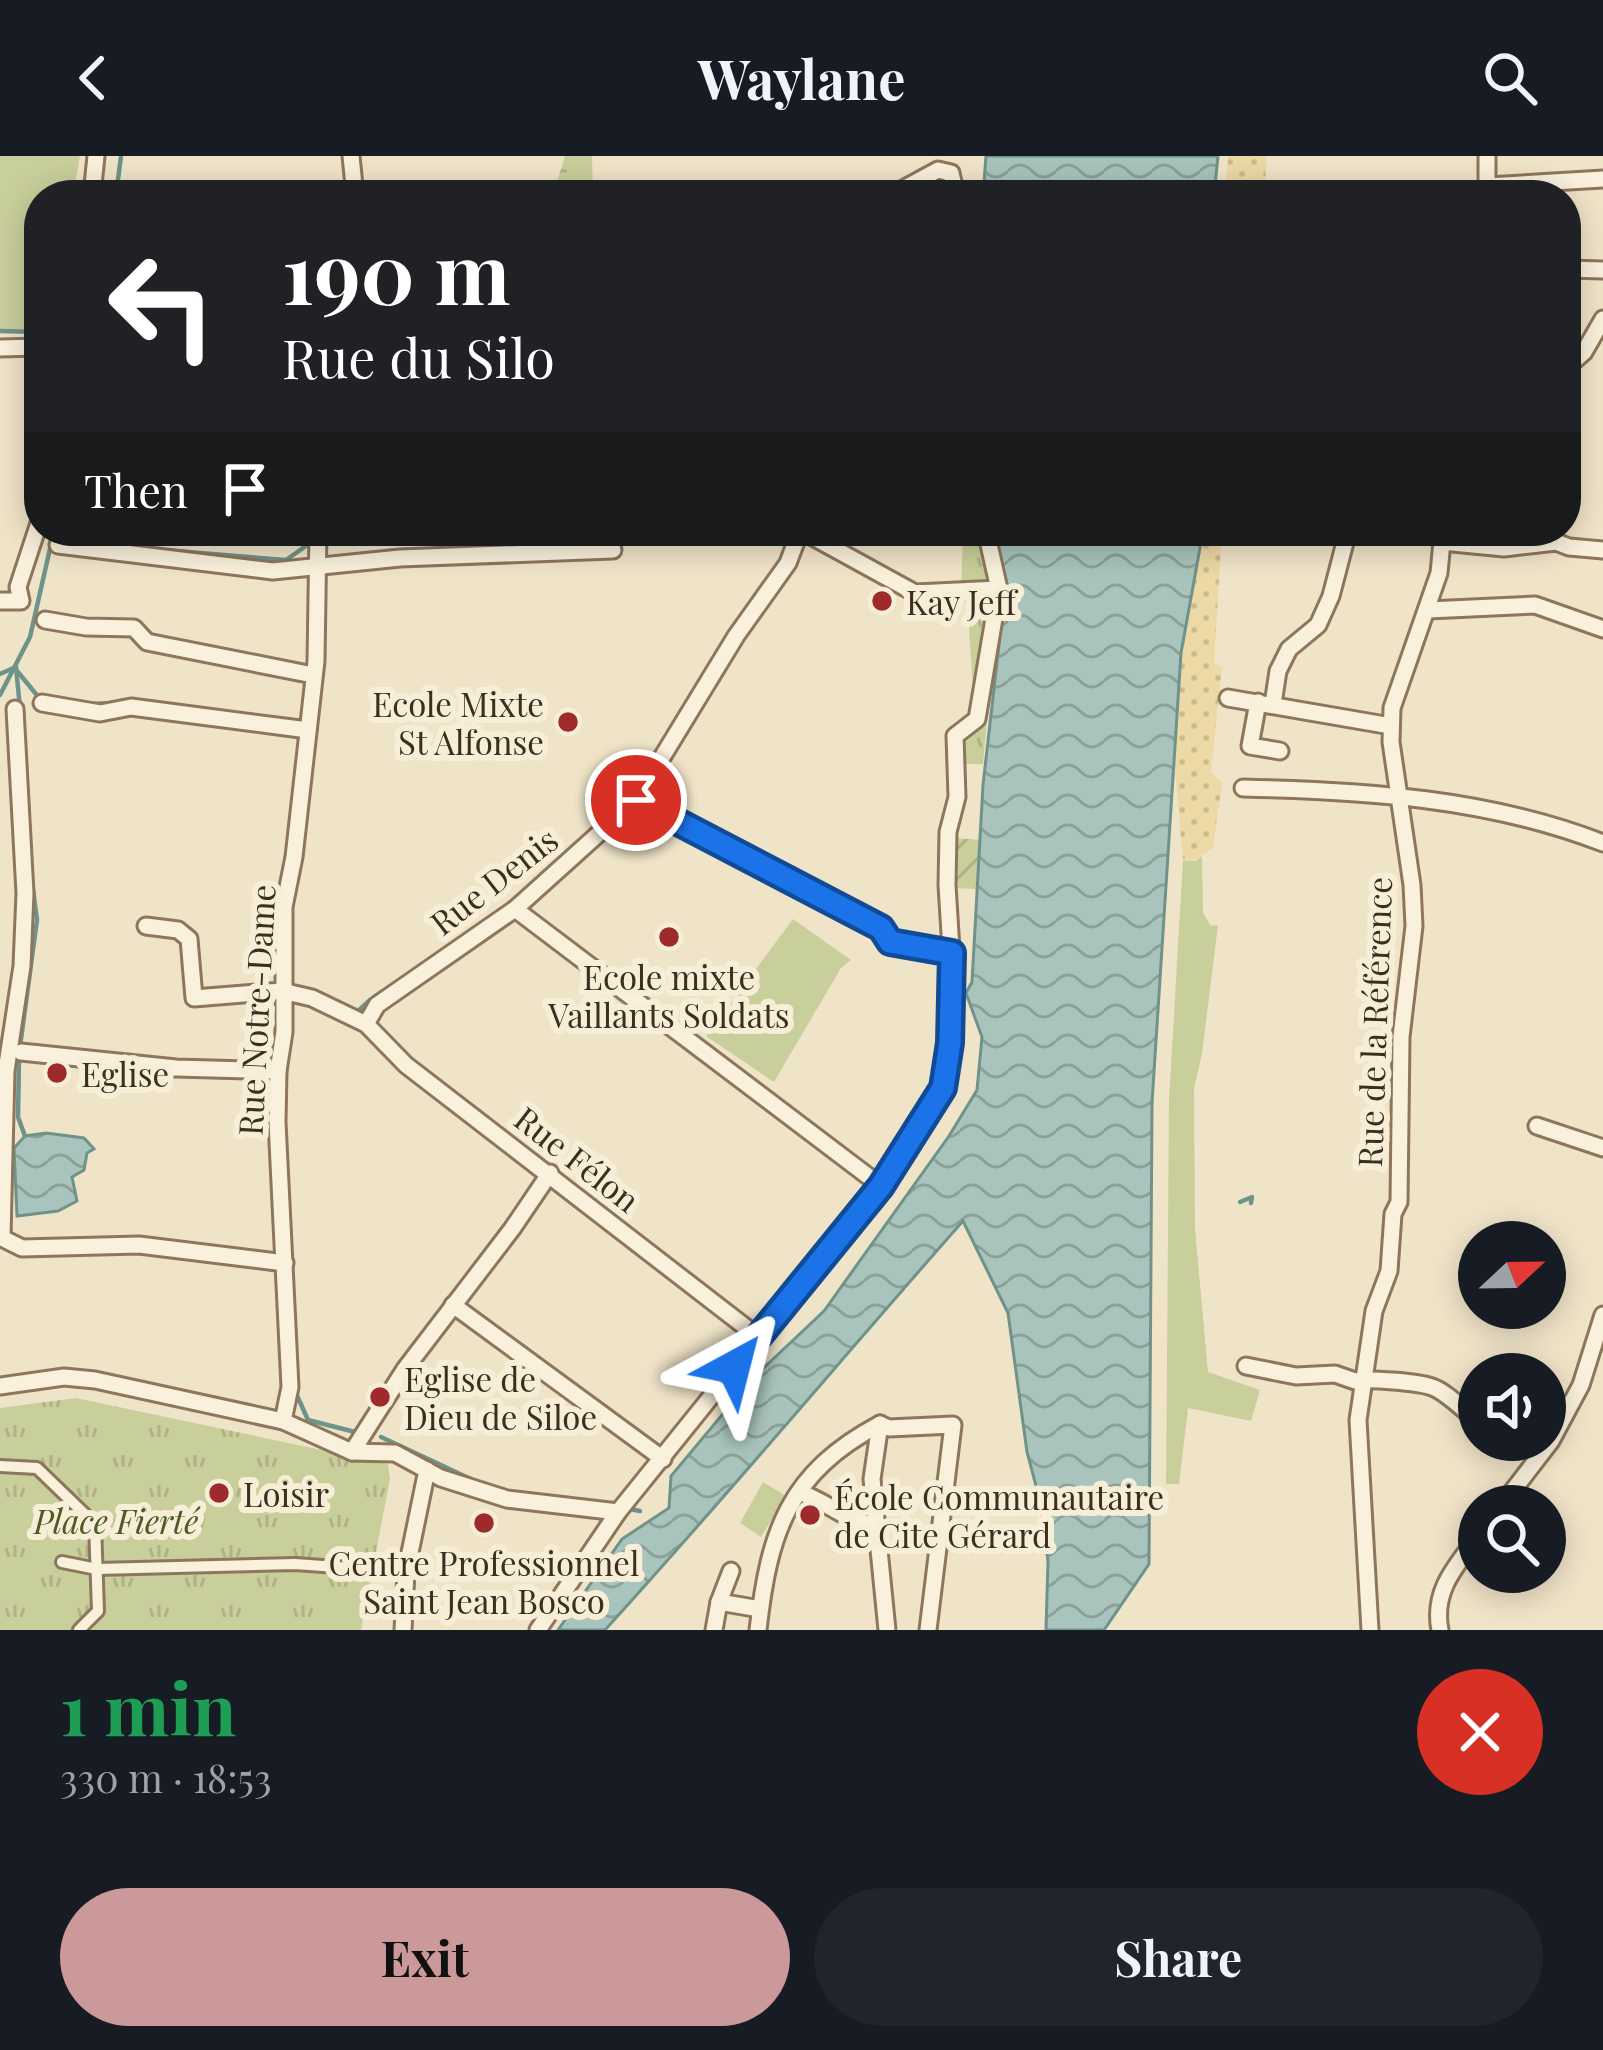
<!DOCTYPE html>
<meta charset="utf-8">
<style>
body{margin:0;font-family:"Playfair Display",serif;background:#20242c;color:#f1f3f6;height:100vh;display:flex;flex-direction:column;font-size:45px;white-space:nowrap}
*{box-sizing:border-box;margin:0}
p{font-size:39px;color:#9ea1a6}
.icon{flex:none;width:66px;height:66px;fill:none;stroke:currentColor;stroke-width:2;stroke-linecap:round;stroke-linejoin:round}
.map{position:relative;height:1474px;overflow:hidden}
.panel{display:flex;flex-direction:column;background:#171b24;flex:1}
.panel>*{flex:none}
.top-card{position:absolute;left:24px;top:24px;width:1557px;height:366px;border-radius:48px;box-shadow:0 6px 30px #0003;background:#202124;color:#fff;overflow:hidden}
.needle{width:78px;rotate:68deg}
.tools{position:absolute;left:1458px;top:1065px;display:grid;gap:24px}
.tools a{display:grid;place-items:center;width:108px;height:108px;border-radius:50%;background:#171b24;box-shadow:0 6px 30px #0003;font-size:60px}
.pin{position:absolute;display:grid;place-items:center;width:102px;height:102px;color:#fff;margin:-51px;border:6px solid #fff;border-radius:50%;box-shadow:0 3px 12px #0007}
.me{position:absolute;width:132px;margin:-66px;rotate:38deg;stroke-linejoin:round;filter:drop-shadow(0 0 9px #0008)}
.turn{display:flex;align-items:center;gap:42px;height:252px;padding:0 60px;font-size:54px}
.turn .icon{width:156px;height:156px;stroke-width:2.5}
.turn b{display:block;font-size:84px;line-height:102px}
.then{display:flex;align-items:center;height:114px;padding:0 60px;background:#0003;gap:24px;font-size:45px}
.round{display:grid;place-items:center;flex:none;width:126px;height:126px;border-radius:63px;background:#20242c}
.summary{display:flex;align-items:center;justify-content:space-between;height:204px;padding:0 60px}
h1{font-size:72px;font-weight:700;line-height:90px;color:#1e9e55}
.primary-button{display:flex;gap:24px;margin-top:auto;padding:24px 60px}
.primary-button a{flex:1;height:138px;border-radius:72px;background:#cc999b;color:#111;font-size:48px;font-weight:700;line-height:138px;text-align:center}
.primary-button a+a{background:#20242c;color:#f1f3f6}
header{display:flex;justify-content:space-between;align-items:center;height:156px;padding:0 60px;background:#171b24;font-size:54px;font-weight:700}
.map>svg:first-child{display:block}
.grass{fill:#c9cf9b}
.wetland{fill:url(#wetland-marsh)}
.sand{fill:url(#sand-dots)}
.park{fill:url(#park-tufts)}
.garden{fill:url(#garden-furrows)}
.water{fill:url(#water-waves);stroke:#6f938a;stroke-width:3}
.lines{fill:none;stroke-linecap:round;stroke-linejoin:round}
.stream{stroke:#6f938a;stroke-width:4.5}
.pedestrian-casing{stroke:#8d765c;stroke-width:16}
.minor-casing{stroke:#8d765c;stroke-width:21}
.pedestrian{stroke:#faf1dc;stroke-width:10}
.minor{stroke:#faf1dc;stroke-width:15}
.route-casing{stroke:#114b97;stroke-width:30}
.route{stroke:#1a73e8;stroke-width:21}
.poi-dot{fill:#9e2a2b;stroke:#f7eed8;stroke-width:4.5}
.labels{text-anchor:middle;dominant-baseline:central;stroke-width:12;stroke-linejoin:round;paint-order:stroke}
.poi-label{font-size:33px;fill:#3d2e20;stroke:#f7eed8;text-anchor:start}
.street-label{font-size:33px;fill:#3d2e20;stroke:#f7eed8}
.park-label{font-size:33px;font-style:italic;fill:#4d5a26;stroke:#f7eed8}
</style>
<header><svg class="icon" aria-label="back" viewBox="0 0 24 24"><path d="M15 5l-7 7 7 7"/></svg>Waylane<svg class="icon" aria-label="search" viewBox="0 0 24 24"><circle cx="10" cy="10" r="6"/><path d="M15 15l6 6"/></svg></header>
<div class="map">
<svg width="1603" height="1474" viewBox="0 0 1603 1474">
<defs>
<pattern id="wetland-marsh" width="20" height="14" patternUnits="userSpaceOnUse" patternTransform="scale(3)"><rect width="20" height="14" fill="#c9cf9b"/><path d="M1 5h8M5 5V1M11 12h8M15 12V8" fill="none" stroke="#aeb285"/></pattern>
<pattern id="sand-dots" width="8" height="8" patternUnits="userSpaceOnUse" patternTransform="scale(3)"><rect width="8" height="8" fill="#ecd9a5"/><path d="M2 2h.1M6 6h.1" fill="none" stroke="#cbbb8e" stroke-width="1.8" stroke-linecap="round"/></pattern>
<pattern id="park-tufts" width="24" height="20" patternUnits="userSpaceOnUse" patternTransform="scale(3)"><rect width="24" height="20" fill="#c9cf9b"/><path d="M3 7l-1-3M5 7V3M7 7l1-3M15 17l-1-3M17 17v-4M19 17l1-3" fill="none" stroke="#aeb285"/></pattern>
<pattern id="garden-furrows" width="10" height="10" patternUnits="userSpaceOnUse" patternTransform="scale(3)"><rect width="10" height="10" fill="#c9cf9b"/><path d="M-1 1l2-2M0 10L10 0M9 11l2-2" fill="none" stroke="#aeb285"/></pattern>
<pattern id="water-waves" width="16" height="10" patternUnits="userSpaceOnUse" patternTransform="scale(3)"><rect width="16" height="10" fill="#a9c4bc"/><path d="M0 5q4-4 8 0t8 0" fill="none" stroke="#8ba098"/></pattern>
</defs>
<rect width="100%" height="100%" fill="#f0e4c8"/>
<!-- grass -->
<g class="grass">
<path d="M0 0H80L73 39H39V176L0 173Z"/>
<path d="M1202 700 1203 757 1211 770 1218 769 1202 898 1194 932 1195 1073 1208 1216 1260 1234 1251 1265 1188 1252 1179 1328H1166L1169 944 1183 704 1196 705Z"/>
<path d="M793 763 851 804 841 812 774 926 706 880Z"/>
<path d="M763 1326 786 1340 761 1381 740 1367Z"/>
</g>
<!-- wetland -->
<path class="wetland" d="M565 0H592L593 39H553Z"/>
<!-- sand -->
<g class="sand">
<path d="M1228 0H1267L1264 39H1225Z"/>
<path d="M1192 375H1222L1214 508 1222 511 1211 617 1222 626 1213 692 1196 704 1183 703 1172 580Z"/>
</g>
<!-- park -->
<g class="park">
<path d="M963 376 992 378 999 433 983 608H955L975 566 967 441 961 439Z"/>
<path d="M76 1242 388 1308 390 1323 361 1474H0V1252Z"/>
</g>
<!-- garden -->
<path class="garden" d="M957 682 981 684 976 733 952 732Z"/>
<!-- water -->
<g class="water">
<path d="M986 0H1218L1214 39H983Z"/>
<path d="M997 375H1199L1200 392 1181 497 1152 947 1149 1408 1104 1474H1046L1048 1405 1039 1341 1027 1296 1008 1157 963 1065C843 1201 727 1340 605 1474H558L622 1383 669 1352 671 1320 752 1223 824 1155 949 980 977 934 982 881 966 837 972 826 983 629 1000 480Z"/>
<path d="M46 977 84 982 94 993 87 997 84 1014 72 1021 77 1045 58 1055 17 1060 14 992 25 980Z"/>
</g>
<g class="lines">
<!-- stream -->
<g class="stream">
<path d="M116 39 121 0"/>
<path d="M0 175 39 176"/>
<path d="M64 375 67 380 116 389"/>
<path d="M127 391 286 404 313 385"/>
<path d="M16 511 20 552"/>
<path d="M18 516 40 543"/>
<path d="M0 518 16 511"/>
<path d="M0 539 30 481 54 375"/>
<path d="M87 548 117 547"/>
<path d="M374 841 429 806"/>
<path d="M357 856 370 844"/>
<path d="M20 891 37 764 31 718"/>
<path d="M19 903 18 961 25 980"/>
<path d="M1240 1046 1252 1041 1251 1047"/>
<path d="M295 1235 308 1264 359 1277"/>
<path d="M381 1281 473 1324"/>
<path d="M625 1352 640 1355"/>
</g>
<!-- pedestrian casing -->
<g class="pedestrian-casing">
<g id="pedestrian">
<path d="M0 1310 37 1312 95 1368 98 1455 79 1474"/>
<path d="M62 1406 97 1413 295 1408 406 1416"/>
</g>
</g>
<!-- minor casing -->
<g class="minor-casing">
<g id="minor">
<path d="M351 0 355 39"/>
<path d="M1488 30 1603 23"/>
<path d="M1487 36V0"/>
<path d="M92 39 96 0"/>
<path d="M892 39 938 14 951 17 956 39"/>
<path d="M1566 113 1603 114"/>
<path d="M0 192 39 191"/>
<path d="M1566 230 1568 210 1584 196 1603 163"/>
<path d="M1566 299V317"/>
<path d="M1566 320V342"/>
<path d="M802 375 915 437 999 433"/>
<path d="M1442 386 1504 392 1556 386 1569 391 1603 394"/>
<path d="M58 389 273 415 400 402 613 394"/>
<path d="M0 445H21L18 431 39 367"/>
<path d="M1428 454 1535 449 1603 473"/>
<path d="M45 464 86 471 134 472 147 486 313 519"/>
<path d="M1228 542 1391 570"/>
<path d="M1258 546 1250 590 1280 595"/>
<path d="M42 547 100 557 131 551 308 574"/>
<path d="M1273 548 1278 515 1289 493 1318 469 1331 440 1348 375"/>
<path d="M1243 632C1366 635 1487 642 1603 687"/>
<path d="M636 644 881 773 890 786 952 797"/>
<path d="M515 753 881 1030"/>
<path d="M146 770 178 774 189 783 194 842 282 835 312 842 366 868 406 909 757 1180"/>
<path d="M366 868 377 849 515 753 636 644 736 480 788 407 800 375"/>
<path d="M21 896 176 912 278 915"/>
<path d="M1537 970 1603 992"/>
<path d="M0 1081 22 1092 139 1089 285 1107"/>
<path d="M2 1081 6 915 22 810 25 737 15 553"/>
<path d="M453 1149 663 1303"/>
<path d="M1246 1210 1296 1220 1335 1218 1355 1225C1368 1222 1418 1226 1432 1231 1447 1236 1465 1256 1479 1266"/>
<path d="M0 1230 64 1221 95 1224 283 1265 352 1296 395 1297 441 1322 507 1343 618 1356"/>
<path d="M283 1265 290 1231 277 966 278 915 284 876V751L294 701 316 505 318 375"/>
<path d="M880 1268 872 1323 887 1474"/>
<path d="M352 1296 405 1213 512 1073 550 1017"/>
<path d="M799 1336C828 1346 843 1364 874 1369"/>
<path d="M1501 1350 1551 1285 1581 1229 1603 1159"/>
<path d="M731 1415 719 1446 760 1453"/>
<path d="M403 1474 406 1416 427 1314"/>
<path d="M538 1474 618 1356 881 1030 943 933 953 826 947 729 948 676 957 641 955 580 977 563 999 433 986 375"/>
<path d="M714 1474 719 1446"/>
<path d="M758 1474C769 1376 788 1317 880 1268L889 1272 953 1269 928 1474"/>
<path d="M1370 1474 1358 1264 1374 1155 1389 1115 1393 1058 1399 1046 1401 881 1414 770 1412 729 1391 586 1392 552 1439 417 1443 375"/>
<path d="M1440 1474C1432 1434 1457 1409 1479 1379"/>
</g>
</g>
<!-- pedestrian -->
<use href="#pedestrian" class="pedestrian"/>
<!-- minor -->
<use href="#minor" class="minor"/>
</g>
<g class="lines">
<!-- route casing -->
<g class="route-casing">
<path id="route" d="M636 644 881 772 890 786 952 797 950 887 943 932 881 1030 734 1211"/>
</g>
<!-- route -->
<use href="#route" class="route"/>
</g>
<!-- markers -->
<g class="poi-dot">
<circle cx="882" cy="445" r="12"/>
<circle cx="568" cy="566" r="12"/>
<circle cx="669" cy="781" r="12"/>
<circle cx="57" cy="917" r="12"/>
<circle cx="380" cy="1241" r="12"/>
<circle cx="219" cy="1337" r="12"/>
<circle cx="810" cy="1359" r="12"/>
<circle cx="484" cy="1367" r="12"/>
</g>
<g class="labels">
<!-- poi labels -->
<g class="poi-label">
<text x="906" y="445">Kay Jeff</text>
<text x="544" y="547" text-anchor="end">Ecole Mixte<tspan x="544" dy="38">St Alfonse</tspan></text>
<text x="669" y="820" text-anchor="middle">Ecole mixte<tspan x="669" dy="38">Vaillants Soldats</tspan></text>
<text x="81" y="917">Eglise</text>
<text x="404" y="1222">Eglise de<tspan x="404" dy="38">Dieu de Siloe</tspan></text>
<text x="243" y="1337">Loisir</text>
<text x="834" y="1340">École Communautaire<tspan x="834" dy="38">de Cite Gérard</tspan></text>
<text x="484" y="1406" text-anchor="middle">Centre Professionnel<tspan x="484" dy="38">Saint Jean Bosco</tspan></text>
</g>
<!-- street labels -->
<g class="street-label">
<text transform="translate(493 724) rotate(-38)">Rue Denis</text>
<text transform="translate(255 854) rotate(-87)">Rue Notre-Dame</text>
<text transform="translate(1373 866) rotate(-88)">Rue de la Référence</text>
<text transform="translate(578 1002) rotate(38)">Rue Félon</text>
</g>
<!-- park labels -->
<g class="park-label">
<text x="116" y="1364">Place Fierté</text>
</g>
</g>
</svg>
<div class="tools">
<a><svg class="needle" viewBox="-14 -14 28 28"><path d="M0-13l5 13h-10z" fill="#e53935"/><path d="M0 13l5-13h-10z" fill="#9ea1a6"/></svg></a>
<a><svg class="icon" aria-label="sound" viewBox="0 0 24 24"><path d="M4 9h4l5-4v14l-5-4H4zM17 9q2 3 0 6"/></svg></a>
<a><svg class="icon" aria-label="search" viewBox="0 0 24 24"><circle cx="10" cy="10" r="6"/><path d="M15 15l6 6"/></svg></a>
</div>
<div class="pin" style="left:636px;top:644px;background:#d93025"><svg class="icon" aria-label="arrive" viewBox="0 0 24 24"><path d="M6 21V4h12l-3 4 3 4H6"/></svg></div>
<svg class="me" style="left:734px;top:1211px" viewBox="-20 -20 40 40"><path d="M0-17L14 15 0 8-14 15z" fill="#1a73e8" stroke="#fff" stroke-width="4"/></svg>
<div class="top-card">
<div class="turn"><svg class="icon" aria-label="left" viewBox="0 0 24 24"><path d="M17 20v-9H6M10 6l-5 5 5 5"/></svg><div><b>190 m</b>Rue du Silo</div></div>
<div class="then">Then<svg class="icon" aria-label="arrive" viewBox="0 0 24 24"><path d="M6 21V4h12l-3 4 3 4H6"/></svg></div>
</div>
</div>
<section class="panel">
<div class="summary"><div><h1>1 min</h1><p>330 m · 18:53</p></div><a class="round" style="background:#d93025;color:#fff"><svg class="icon" aria-label="close" viewBox="0 0 24 24"><path d="M6 6l12 12M18 6L6 18"/></svg></a></div>
<div class="primary-button"><a>Exit</a><a>Share</a></div>
</section>
